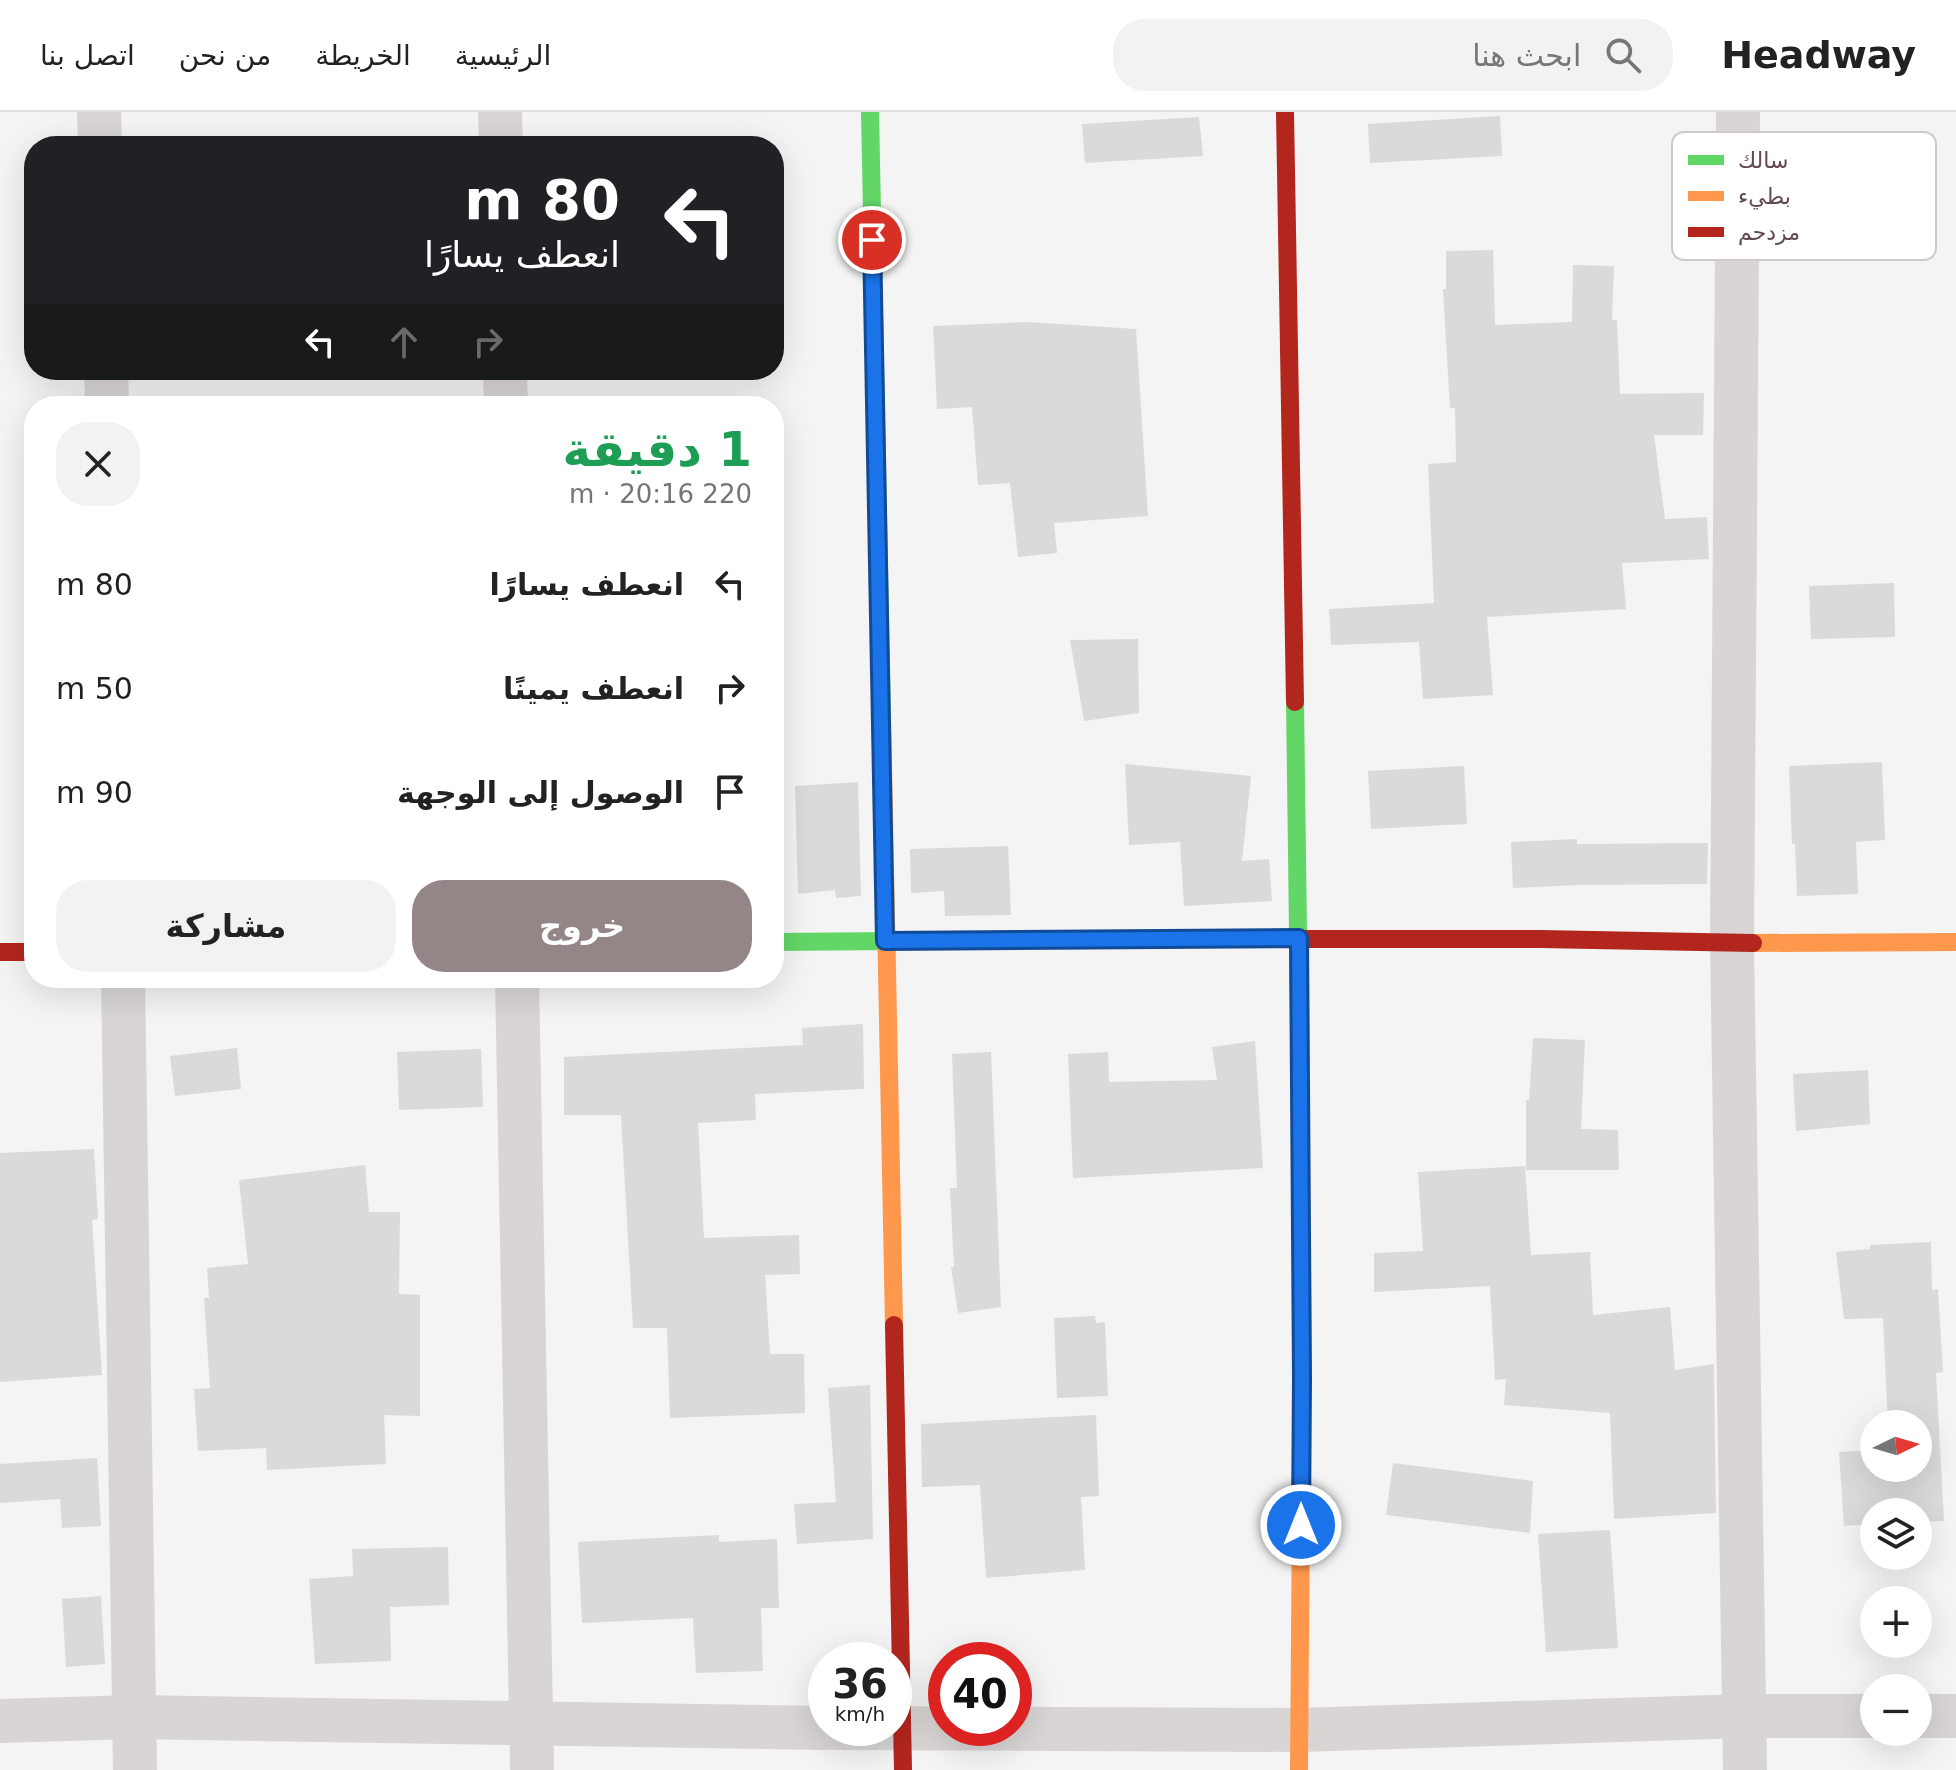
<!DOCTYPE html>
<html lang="ar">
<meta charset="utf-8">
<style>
body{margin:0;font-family:"DejaVu Sans","Noto Naskh Arabic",sans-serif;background:#f2f2f2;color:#222;direction:rtl;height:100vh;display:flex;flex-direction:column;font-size:30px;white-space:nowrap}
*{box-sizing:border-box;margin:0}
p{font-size:26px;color:#767676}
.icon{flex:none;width:44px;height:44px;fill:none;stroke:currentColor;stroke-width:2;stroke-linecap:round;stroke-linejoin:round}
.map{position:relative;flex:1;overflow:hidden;direction:ltr}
.panel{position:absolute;left:24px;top:284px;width:760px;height:592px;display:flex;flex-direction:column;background:#fff;border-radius:32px;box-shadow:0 8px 32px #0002;direction:rtl}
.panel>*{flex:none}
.guide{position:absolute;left:24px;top:24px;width:760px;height:244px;border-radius:32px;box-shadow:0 8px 32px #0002;direction:rtl;background:#202124;color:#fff;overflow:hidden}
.needle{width:52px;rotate:85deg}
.fabs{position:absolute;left:1860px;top:1298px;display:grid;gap:16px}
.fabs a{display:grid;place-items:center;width:72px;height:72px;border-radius:50%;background:#fff;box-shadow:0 8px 32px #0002;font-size:40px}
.speed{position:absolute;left:808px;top:1530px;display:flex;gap:16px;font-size:40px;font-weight:700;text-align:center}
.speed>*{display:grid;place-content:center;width:104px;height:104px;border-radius:50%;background:#fff;box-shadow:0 8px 32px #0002;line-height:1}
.speed small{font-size:20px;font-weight:400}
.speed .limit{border:12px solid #d22;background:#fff;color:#111}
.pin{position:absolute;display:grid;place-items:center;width:68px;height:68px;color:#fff;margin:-34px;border:4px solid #fff;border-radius:50%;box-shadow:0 2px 8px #0007}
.me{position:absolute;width:88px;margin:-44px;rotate:0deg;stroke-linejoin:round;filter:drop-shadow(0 0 6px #0008)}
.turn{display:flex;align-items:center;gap:28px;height:168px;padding:0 32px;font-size:36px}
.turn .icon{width:104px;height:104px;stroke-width:2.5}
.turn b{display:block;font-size:56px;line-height:68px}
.lanes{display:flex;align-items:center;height:76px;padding:0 32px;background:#0003;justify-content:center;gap:40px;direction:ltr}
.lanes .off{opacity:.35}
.round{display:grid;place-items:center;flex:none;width:84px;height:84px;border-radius:32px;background:#f2f2f2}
.summary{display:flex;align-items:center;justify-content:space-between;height:136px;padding:0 32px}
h1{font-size:48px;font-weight:800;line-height:60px;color:#1e9e55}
.action{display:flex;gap:16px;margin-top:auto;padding:16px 32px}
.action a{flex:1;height:92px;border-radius:32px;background:#948687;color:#fff;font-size:32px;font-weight:800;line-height:92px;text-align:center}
.action a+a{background:#f2f2f2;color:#222}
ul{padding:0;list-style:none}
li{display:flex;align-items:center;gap:24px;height:104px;padding:0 32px}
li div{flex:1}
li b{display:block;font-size:30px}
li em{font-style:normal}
header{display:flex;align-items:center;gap:48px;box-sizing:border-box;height:112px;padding:0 40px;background:#fff;border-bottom:2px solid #e0e0e0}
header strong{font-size:38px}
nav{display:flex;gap:44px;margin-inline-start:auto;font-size:28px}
.search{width:560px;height:72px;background:#f2f2f2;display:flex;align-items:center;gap:20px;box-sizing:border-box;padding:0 28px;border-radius:32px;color:#767676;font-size:30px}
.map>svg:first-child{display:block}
.building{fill:#dcdad9}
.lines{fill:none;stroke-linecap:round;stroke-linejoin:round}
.street{stroke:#d9d5d5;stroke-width:44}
.fast{stroke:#63d668;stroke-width:18}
.slow{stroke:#ff974d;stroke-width:18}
.jam{stroke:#b3261e;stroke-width:18}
.route-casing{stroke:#114b97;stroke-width:20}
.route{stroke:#1a73e8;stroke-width:14}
.key{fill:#fff;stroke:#d0c9ca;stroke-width:2}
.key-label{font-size:22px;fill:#614a4d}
</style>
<header>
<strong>Headway</strong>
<div class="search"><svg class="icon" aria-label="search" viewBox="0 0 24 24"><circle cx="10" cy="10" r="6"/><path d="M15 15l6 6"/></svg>ابحث هنا</div>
<nav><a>الرئيسية</a><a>الخريطة</a><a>من نحن</a><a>اتصل بنا</a></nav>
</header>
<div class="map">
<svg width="1956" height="1658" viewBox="0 0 1956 1658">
<rect width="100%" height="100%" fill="#f3f4f3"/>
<!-- building -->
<g class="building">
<path d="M1500 4 1502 44 1370 51 1368 12Z"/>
<path d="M1199 5 1203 44 1085 51 1082 12Z"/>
<path d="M1493 138 1495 213 1572 210 1573 153 1614 154 1612 208H1617L1620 282 1704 281 1703 323H1654L1665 407 1707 405 1709 447 1622 451 1626 497 1487 505 1493 583 1423 587 1419 530 1331 533 1329 497 1434 491 1428 352 1456 350 1455 296H1450L1443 177H1446V139Z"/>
<path d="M1028 210 1136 217 1148 404 1054 411 1057 441 1018 445 1010 371 978 373 972 295 937 297 933 214Z"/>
<path d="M1894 471 1895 525 1811 527 1809 474Z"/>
<path d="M1138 527 1139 601 1084 609 1070 528Z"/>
<path d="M1882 650 1885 728 1856 730 1858 782 1797 784 1795 732H1792L1789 654Z"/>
<path d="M1125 652 1251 664 1242 749 1269 747 1272 789 1184 794 1180 730 1129 733Z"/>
<path d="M1464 654 1467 712 1371 717 1368 659Z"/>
<path d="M858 670 861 784 836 786 835 778 798 782 795 674Z"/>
<path d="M1577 727V732L1708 731 1707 772 1578 773 1513 776 1511 730Z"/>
<path d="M1008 734 1011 803 945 804 944 779 911 781 910 737Z"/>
<path d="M863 912 864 977 755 982 756 1008 698 1011 704 1126 799 1123 800 1162 765 1163 770 1242H804L805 1301 670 1306 667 1216H633L621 1003H564V945L803 933 802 916Z"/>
<path d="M1533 926 1585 928 1581 1017 1618 1018 1619 1058H1526V988H1529Z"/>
<path d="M1255 929 1263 1056 1073 1066 1068 942 1108 940 1109 970 1217 968 1212 935Z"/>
<path d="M237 936 241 977 175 984 170 944Z"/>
<path d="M481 937 483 995 399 998 397 940Z"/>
<path d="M991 940 1001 1195 958 1201 951 1155H954L950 1076H957L952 942Z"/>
<path d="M1868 958 1870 1012 1796 1019 1793 962Z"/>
<path d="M94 1037 98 1107 92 1108 102 1263 0 1270V1041Z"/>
<path d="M365 1053 369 1100H400L399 1182 420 1183V1304L384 1303 386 1352 267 1358 266 1336 198 1339 194 1277 210 1276 204 1186H209L207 1156 248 1152 239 1068Z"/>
<path d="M1525 1054 1531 1143 1590 1140 1593 1203 1670 1195 1675 1258 1714 1252 1716 1401 1614 1407 1610 1301 1504 1293 1506 1267 1495 1268 1490 1174 1374 1180V1141L1423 1139 1418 1060Z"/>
<path d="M1931 1130 1932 1178 1938 1177 1943 1260 1936 1261 1944 1409 1918 1410V1400H1874V1412L1844 1414 1839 1340 1874 1338V1356H1918V1312H1888L1883 1206 1844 1207 1836 1140 1870 1137V1133Z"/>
<path d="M1095 1204 1096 1211 1105 1210 1108 1284 1057 1286 1054 1206Z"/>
<path d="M870 1273 873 1427 797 1432 794 1392 836 1390 828 1276Z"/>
<path d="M1096 1303 1099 1384 1081 1385 1085 1458 986 1466 980 1373 922 1375 921 1312Z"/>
<path d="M97 1346 101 1414 62 1416 60 1387 0 1391V1352Z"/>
<path d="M1393 1351 1533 1369 1530 1421 1386 1403Z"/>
<path d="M1610 1418 1618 1536 1546 1540 1538 1422Z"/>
<path d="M719 1423V1430L777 1427 779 1496H761L763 1559 696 1561 693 1506 582 1511 578 1430Z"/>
<path d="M448 1435 449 1493 390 1495 391 1549 315 1552 309 1467 353 1464 352 1437Z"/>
<path d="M101 1484 105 1552 66 1555 62 1487Z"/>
</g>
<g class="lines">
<!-- street -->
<g class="street">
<path d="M99 0 100 34"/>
<path d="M500 0 501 34"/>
<path d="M1738 0 1732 831 1745 1658"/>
<path d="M106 258 107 294"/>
<path d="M505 258 506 294"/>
<path d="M123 866 135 1658"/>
<path d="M517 866 532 1658"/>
<path d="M1918 1604H1956"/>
<path d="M0 1609 134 1605 826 1616"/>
<path d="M836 1616 1299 1618 1745 1604H1874"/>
</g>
<!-- fast -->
<g class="fast">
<path d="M870 0 883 655"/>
<path d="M1295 590 1300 971"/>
<path d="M774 830 1134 827"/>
</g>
<!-- slow -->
<g class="slow">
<path d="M883 655 894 1213"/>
<path d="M1753 831 1956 830"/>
<path d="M1299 1658 1302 1266 1300 971"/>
</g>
<!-- jam -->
<g class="jam">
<path d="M1285 0 1295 590"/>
<path d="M1134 827H1540L1753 831"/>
<path d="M0 840H34"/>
<path d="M894 1213 903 1658"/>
</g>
</g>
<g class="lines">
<!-- route casing -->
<g class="route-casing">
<path id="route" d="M872 128 885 829 1299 826 1302 1266 1301 1413"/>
</g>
<!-- route -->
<use href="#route" class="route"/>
</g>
<!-- legend -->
<rect x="1672" y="20" width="264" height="128" rx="12" class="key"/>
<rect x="1688" y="43" width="36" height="10" fill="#63d668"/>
<rect x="1688" y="79" width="36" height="10" fill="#ff974d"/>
<rect x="1688" y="115" width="36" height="10" fill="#b3261e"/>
<g class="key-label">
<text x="1738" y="56">سالك</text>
<text x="1738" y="92">بطيء</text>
<text x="1738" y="128">مزدحم</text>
</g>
</svg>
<div class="fabs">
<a><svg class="needle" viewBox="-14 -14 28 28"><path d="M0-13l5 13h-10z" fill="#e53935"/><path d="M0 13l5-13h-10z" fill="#767676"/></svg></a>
<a><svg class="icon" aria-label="layers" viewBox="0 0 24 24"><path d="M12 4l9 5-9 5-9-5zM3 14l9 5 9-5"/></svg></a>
<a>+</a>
<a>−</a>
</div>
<div class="speed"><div>36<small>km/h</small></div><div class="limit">40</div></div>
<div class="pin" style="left:872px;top:128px;background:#d93025"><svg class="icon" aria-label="arrive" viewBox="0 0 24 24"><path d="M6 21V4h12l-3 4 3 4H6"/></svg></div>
<svg class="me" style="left:1301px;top:1413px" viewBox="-20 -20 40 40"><circle r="17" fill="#1a73e8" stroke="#fff" stroke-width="3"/><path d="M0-11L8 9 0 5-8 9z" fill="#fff"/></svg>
<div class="guide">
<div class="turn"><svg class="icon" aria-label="left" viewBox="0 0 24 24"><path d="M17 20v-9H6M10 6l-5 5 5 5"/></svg><div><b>80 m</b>انعطف يسارًا</div></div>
<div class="lanes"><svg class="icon" aria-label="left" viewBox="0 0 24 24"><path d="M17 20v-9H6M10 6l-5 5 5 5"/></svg><svg class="icon off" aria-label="ahead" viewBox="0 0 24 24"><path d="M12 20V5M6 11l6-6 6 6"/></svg><svg class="icon off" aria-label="right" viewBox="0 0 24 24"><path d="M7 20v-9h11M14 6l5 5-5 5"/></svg></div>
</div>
<section class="panel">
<div class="summary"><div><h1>1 دقيقة</h1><p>220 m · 20:16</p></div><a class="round"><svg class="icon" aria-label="close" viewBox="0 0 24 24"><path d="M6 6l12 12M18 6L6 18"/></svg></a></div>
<ul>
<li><svg class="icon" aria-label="left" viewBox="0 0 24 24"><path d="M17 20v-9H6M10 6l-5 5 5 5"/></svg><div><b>انعطف يسارًا</b></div><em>80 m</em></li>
<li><svg class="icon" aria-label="right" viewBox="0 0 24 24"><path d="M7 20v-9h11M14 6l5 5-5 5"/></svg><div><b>انعطف يمينًا</b></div><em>50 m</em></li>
<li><svg class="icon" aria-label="arrive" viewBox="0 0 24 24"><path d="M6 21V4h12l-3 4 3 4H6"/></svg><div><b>الوصول إلى الوجهة</b></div><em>90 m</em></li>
</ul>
<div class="action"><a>خروج</a><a>مشاركة</a></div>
</section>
</div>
